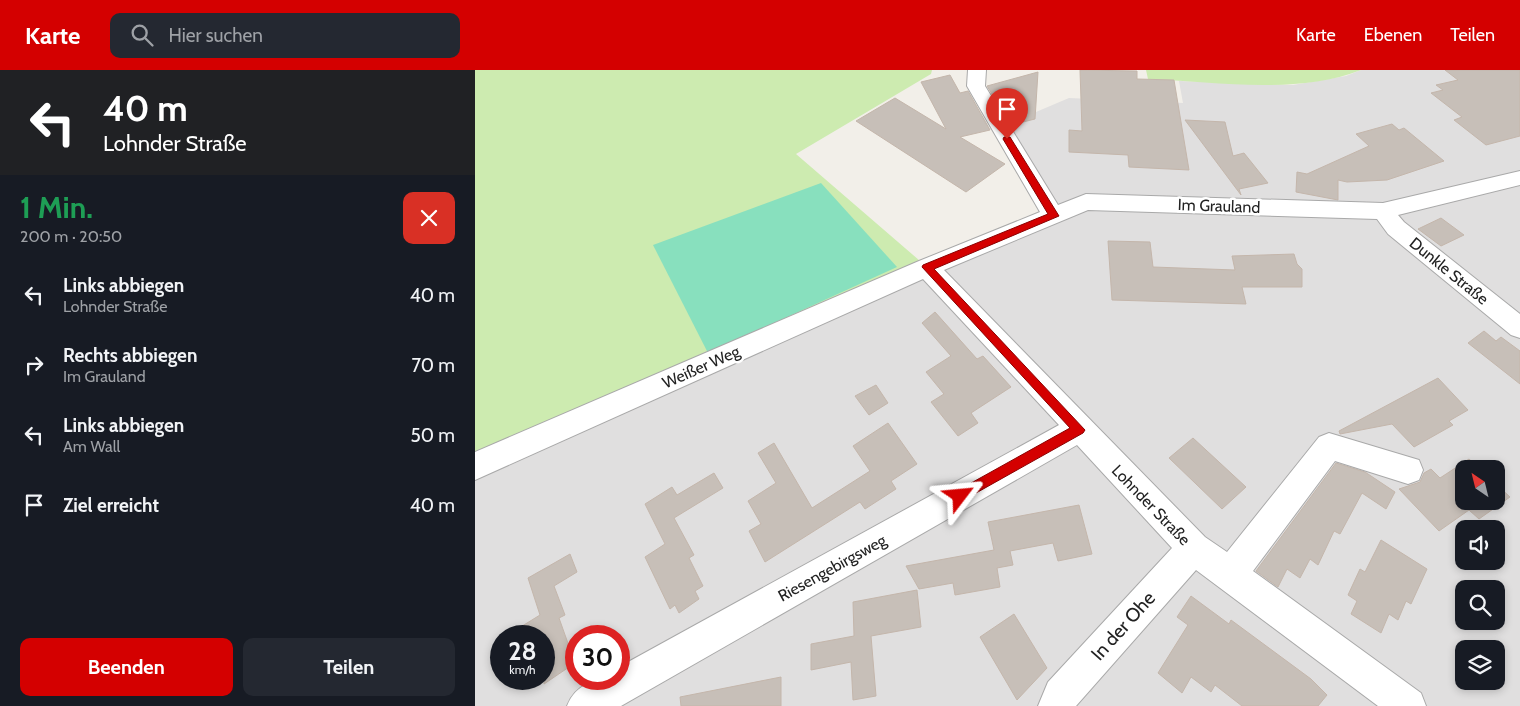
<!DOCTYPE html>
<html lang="de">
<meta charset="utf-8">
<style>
body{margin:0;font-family:Cabin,sans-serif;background:#242831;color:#f1f3f6;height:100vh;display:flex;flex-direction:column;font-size:19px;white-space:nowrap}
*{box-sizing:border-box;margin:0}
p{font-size:16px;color:#9ea1a6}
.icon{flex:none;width:28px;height:28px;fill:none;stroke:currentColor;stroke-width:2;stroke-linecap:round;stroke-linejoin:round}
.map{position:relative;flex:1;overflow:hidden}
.details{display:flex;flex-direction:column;background:#171b24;width:475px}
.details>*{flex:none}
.top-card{background:#202124;color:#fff;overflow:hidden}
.needle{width:32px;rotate:325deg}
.tools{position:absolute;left:980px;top:390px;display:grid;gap:10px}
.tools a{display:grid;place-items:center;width:50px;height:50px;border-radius:10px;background:#171b24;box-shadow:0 2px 8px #0003;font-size:25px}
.speed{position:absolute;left:15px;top:555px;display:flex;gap:10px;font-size:25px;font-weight:700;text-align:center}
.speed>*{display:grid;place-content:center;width:65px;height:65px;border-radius:50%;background:#171b24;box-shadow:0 2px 8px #0003;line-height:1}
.speed small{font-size:12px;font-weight:400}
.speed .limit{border:8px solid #d22;background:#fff;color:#111}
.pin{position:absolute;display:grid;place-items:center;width:42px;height:42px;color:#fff;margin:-51px -21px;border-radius:50% 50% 50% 0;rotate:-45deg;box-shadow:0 0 5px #0007}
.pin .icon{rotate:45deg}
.me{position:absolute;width:55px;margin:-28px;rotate:61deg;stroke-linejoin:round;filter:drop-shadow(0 0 4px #0008)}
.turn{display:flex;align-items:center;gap:18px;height:105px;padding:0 20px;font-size:22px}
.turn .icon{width:65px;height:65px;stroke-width:2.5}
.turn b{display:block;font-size:35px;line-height:42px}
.round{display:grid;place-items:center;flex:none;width:52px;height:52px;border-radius:10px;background:#242831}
.summary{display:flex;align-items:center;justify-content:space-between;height:85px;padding:0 20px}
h1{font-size:30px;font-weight:700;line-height:38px;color:#1e9e55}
.action{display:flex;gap:10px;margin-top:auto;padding:10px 20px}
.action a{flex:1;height:58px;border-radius:10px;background:#d40000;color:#fff;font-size:20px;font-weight:700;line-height:58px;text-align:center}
.action a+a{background:#242831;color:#f1f3f6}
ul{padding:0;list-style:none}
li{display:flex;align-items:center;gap:15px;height:70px;padding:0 20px}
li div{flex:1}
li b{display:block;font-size:19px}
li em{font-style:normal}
header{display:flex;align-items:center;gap:30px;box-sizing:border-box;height:70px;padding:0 25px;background:#d40000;color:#fff}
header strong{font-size:24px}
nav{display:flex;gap:28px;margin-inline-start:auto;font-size:18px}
.search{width:350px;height:45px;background:#242831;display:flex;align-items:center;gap:12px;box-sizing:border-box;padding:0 18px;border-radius:10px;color:#9ea1a6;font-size:19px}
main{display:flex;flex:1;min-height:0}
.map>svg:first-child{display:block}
.residential{fill:#e0dfdf;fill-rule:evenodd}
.grass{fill:#cdebb0}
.pitch{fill:#88e0be}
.building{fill:#c7bfb8;stroke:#c4b6ab}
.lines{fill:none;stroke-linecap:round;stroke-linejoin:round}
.minor-casing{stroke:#a9a9a9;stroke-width:2}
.minor{fill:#fff;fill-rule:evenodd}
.route{fill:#d40000;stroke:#8a0000}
.labels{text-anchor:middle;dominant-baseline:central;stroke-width:5;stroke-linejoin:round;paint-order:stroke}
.street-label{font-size:16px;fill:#222;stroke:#fff}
.near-street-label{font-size:19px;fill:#222;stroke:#fff}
</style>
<header>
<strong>Karte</strong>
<div class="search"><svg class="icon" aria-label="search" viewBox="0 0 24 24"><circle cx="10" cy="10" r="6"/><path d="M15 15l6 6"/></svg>Hier suchen</div>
<nav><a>Karte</a><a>Ebenen</a><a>Teilen</a></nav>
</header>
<main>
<section class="details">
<div class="top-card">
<div class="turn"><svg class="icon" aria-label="left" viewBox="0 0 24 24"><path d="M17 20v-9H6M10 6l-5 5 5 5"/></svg><div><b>40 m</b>Lohnder Straße</div></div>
</div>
<div class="summary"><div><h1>1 Min.</h1><p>200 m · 20:50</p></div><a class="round" style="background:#d93025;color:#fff"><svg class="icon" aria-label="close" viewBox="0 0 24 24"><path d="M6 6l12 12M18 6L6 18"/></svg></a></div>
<ul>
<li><svg class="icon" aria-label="left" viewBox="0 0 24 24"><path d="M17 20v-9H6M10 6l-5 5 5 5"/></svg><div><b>Links abbiegen</b><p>Lohnder Straße</p></div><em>40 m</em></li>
<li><svg class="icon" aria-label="right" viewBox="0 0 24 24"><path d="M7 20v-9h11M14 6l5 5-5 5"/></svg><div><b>Rechts abbiegen</b><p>Im Grauland</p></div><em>70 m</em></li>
<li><svg class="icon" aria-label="left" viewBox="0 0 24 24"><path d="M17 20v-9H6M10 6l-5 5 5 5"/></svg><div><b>Links abbiegen</b><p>Am Wall</p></div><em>50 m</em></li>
<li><svg class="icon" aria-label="arrive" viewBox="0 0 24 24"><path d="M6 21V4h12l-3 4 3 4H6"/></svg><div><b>Ziel erreicht</b></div><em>40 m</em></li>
</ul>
<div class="action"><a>Beenden</a><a>Teilen</a></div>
</section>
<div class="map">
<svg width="1045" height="636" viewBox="0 0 1045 636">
<rect width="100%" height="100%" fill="#f2efe9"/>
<!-- residential -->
<path class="residential" d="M886 0H1045V636H0V395L578 146 522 52 561 42 594 28 708 33 704 11 818 15 871 6ZM989 399H1021V431H989ZM989 459H1021V491H989ZM989 519H1021V551H989ZM26 566H69V609H26ZM101 566H144V609H101ZM989 579H1021V611H989Z"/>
<!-- grass -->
<g class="grass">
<path d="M0 0H457L456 4 321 84 452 197 0 396Z"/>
<path d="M671 0H886C822 25 741 12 673 9Z"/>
</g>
<!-- pitch -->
<path class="pitch" d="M346 113 422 197 233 283 178 175Z"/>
<!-- building -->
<g class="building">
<path d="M605 0 662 1V9L699 10 714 100 654 97 653 85 594 82V60L607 61Z"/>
<path d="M970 0H1045V66L1011 75 979 50 987 47 956 23 968 20 961 15 983 10Z"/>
<path d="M563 2 560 49 536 55 512 16Z"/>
<path d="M475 5 485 23 493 21 515 60 485 67 530 94 491 122 381 51 420 28 471 59 446 12Z"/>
<path d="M710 50 750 52 758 86 769 83 793 113 764 119 766 125Z"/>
<path d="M917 54 924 60 929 58 969 91 912 110 872 112 863 110V130L821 122 822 102 832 104 894 76 881 64Z"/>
<path d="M966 148 989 165 966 176 943 159Z"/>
<path d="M633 171 675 172 678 197 760 200 757 186 819 184 822 194 827 199V217H767L771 234 637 230Z"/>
<path d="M460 242 502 289 508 286 536 317 496 343 503 353 483 366 456 332 469 324 451 302 476 286 447 253Z"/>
<path d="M1009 261 1021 271 1026 267 1045 281V314L993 273Z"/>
<path d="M963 308 993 340 974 351 978 355 939 377 917 354 865 364 864 361Z"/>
<path d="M401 315 413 333 394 345 380 326Z"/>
<path d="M413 353 442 394 416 411 421 419 390 439 385 432 290 492 274 461 286 454 273 431 301 413 283 383 299 373 337 438 395 401 378 376Z"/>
<path d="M718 368 771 417 747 439 694 388Z"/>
<path d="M994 389 1005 399H989V431H1021V414L1035 427 1004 449 994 440 964 461 924 419 945 412 949 403 956 399 965 408Z"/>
<path d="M861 393 890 402 920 422 911 439 887 423 865 464 859 461 843 495 835 489 825 508 812 499 803 517 781 501Z"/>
<path d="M239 403 248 418 199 448 219 485 214 488 228 516 220 521 224 529 204 543 200 535 195 539 170 487 190 474 170 434 197 417 202 425Z"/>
<path d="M604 435 617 484 583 491 578 473 535 481 538 495 522 498 525 517 480 525 478 513 444 519 431 496 519 480 513 452Z"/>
<path d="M906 470 952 499 936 534 931 531 923 550 914 544 906 563 876 544 882 531 873 525 885 499 890 502Z"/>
<path d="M95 484 102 502 79 516 90 545 84 548 100 593 69 614V566H31L65 545 53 508Z"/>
<path d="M442 520 446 557 396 566 401 626 378 630 376 592 336 600V574L379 566 378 532Z"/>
<path d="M716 526 754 554 756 550 836 609 852 625 843 636H767L740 615 736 622 716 607 707 623 683 603 713 555 702 547Z"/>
<path d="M539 544 572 598 542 630 505 567Z"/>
<path d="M306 607V636H206L205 627Z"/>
</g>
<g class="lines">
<!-- minor casing -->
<g class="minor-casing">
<path id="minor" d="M493 0H511L510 16 583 135 611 124 908 133 1045 101V115L923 145 929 152 1045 244V268L1036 265 913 164 902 149 613 140 469 200 730 467 752 482 844 367 854 363 944 390 948 400 944 410 933 414 860 391 778 501 946 623 951 636H903L721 500 601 636H563L573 612 697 478 602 375 146 636H92C101 613 121 609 144 609V597L584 355 448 209 0 410V382L444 191 565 142 492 16Z"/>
</g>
<!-- minor -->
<use href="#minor" class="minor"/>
</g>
<!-- route -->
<path class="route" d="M529 67H535L584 146 459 199 610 360 608 363 485 432 480 430 478 426 480 422 595 358 447 197 448 195 573 144 528 69Z"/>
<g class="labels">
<!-- street labels -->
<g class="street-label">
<text transform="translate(744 136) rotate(2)">Im Grauland</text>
<text transform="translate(974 201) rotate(39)">Dunkle Straße</text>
<text transform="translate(226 297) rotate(-24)">Weißer Weg</text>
<text transform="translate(676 435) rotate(46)">Lohnder Straße</text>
<text transform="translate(357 498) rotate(-29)">Riesengebirgsweg</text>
</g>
<!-- near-street labels -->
<g class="near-street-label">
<text transform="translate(648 556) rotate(-48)">In der Ohe</text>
</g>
</g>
</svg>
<div class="tools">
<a><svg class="needle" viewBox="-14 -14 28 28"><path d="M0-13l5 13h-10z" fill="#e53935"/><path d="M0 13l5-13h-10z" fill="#9ea1a6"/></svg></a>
<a><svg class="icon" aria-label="sound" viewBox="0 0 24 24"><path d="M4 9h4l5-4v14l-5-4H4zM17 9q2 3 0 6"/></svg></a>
<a><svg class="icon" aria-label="search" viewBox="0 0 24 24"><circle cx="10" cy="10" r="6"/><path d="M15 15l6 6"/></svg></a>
<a><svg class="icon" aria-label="layers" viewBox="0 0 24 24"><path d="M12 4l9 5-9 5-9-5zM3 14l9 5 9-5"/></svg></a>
</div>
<div class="speed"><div>28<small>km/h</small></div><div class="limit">30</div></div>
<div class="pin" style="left:532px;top:69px;background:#d93025"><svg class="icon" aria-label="arrive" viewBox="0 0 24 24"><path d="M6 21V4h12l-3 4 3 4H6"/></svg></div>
<svg class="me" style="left:485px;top:426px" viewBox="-20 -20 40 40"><path d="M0-17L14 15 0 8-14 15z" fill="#d40000" stroke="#fff" stroke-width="4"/></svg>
</div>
</main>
